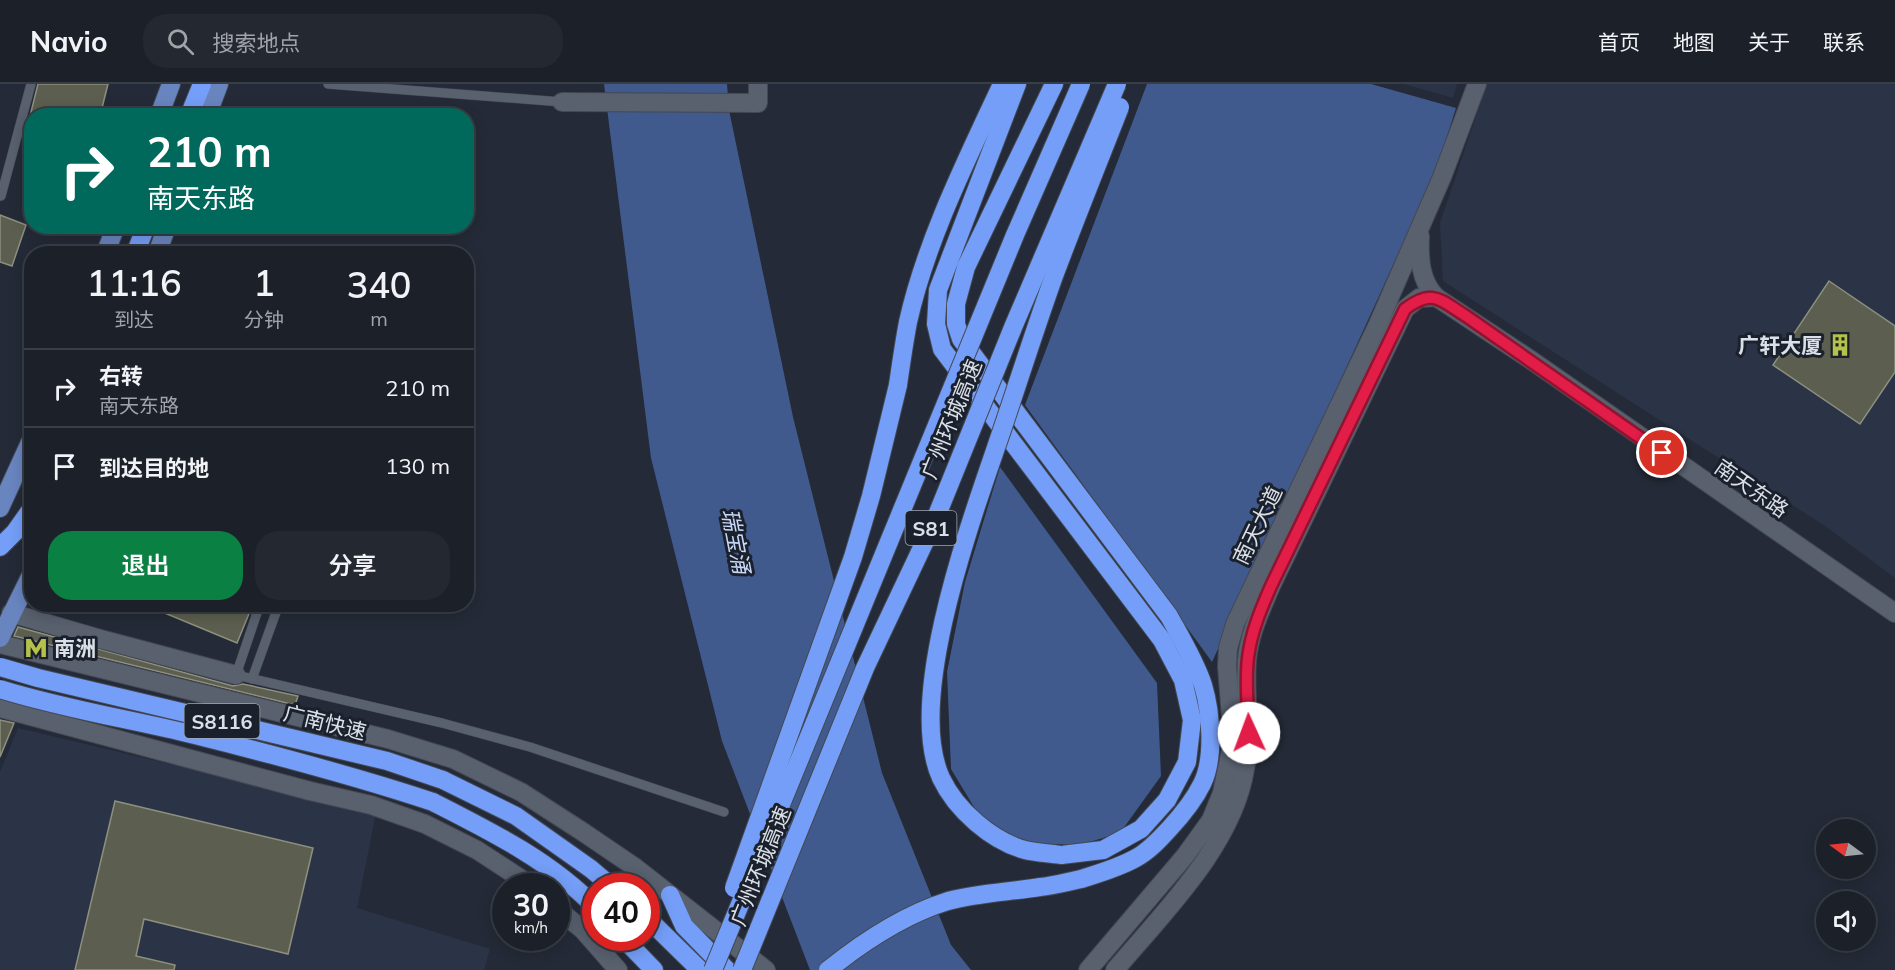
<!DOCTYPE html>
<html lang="zh">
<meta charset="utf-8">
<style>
body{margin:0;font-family:Mulish,"Noto Sans SC",sans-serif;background:#242831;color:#f1f3f6;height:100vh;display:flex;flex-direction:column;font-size:22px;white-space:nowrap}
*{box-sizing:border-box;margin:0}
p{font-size:20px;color:#a0a3a8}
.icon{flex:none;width:33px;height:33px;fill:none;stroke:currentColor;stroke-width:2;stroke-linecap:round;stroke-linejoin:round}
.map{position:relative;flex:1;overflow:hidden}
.side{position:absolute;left:24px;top:162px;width:450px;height:366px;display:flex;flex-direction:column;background:#1b2029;border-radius:24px;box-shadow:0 3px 15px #0003,0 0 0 2px #393e46}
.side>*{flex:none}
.guide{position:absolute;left:24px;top:24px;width:450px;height:126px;border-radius:24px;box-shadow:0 3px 15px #0003,0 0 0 2px #393e46;background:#00695c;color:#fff;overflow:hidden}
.needle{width:39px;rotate:285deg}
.tools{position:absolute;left:1816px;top:735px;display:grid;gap:12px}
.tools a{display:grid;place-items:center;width:60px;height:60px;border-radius:50%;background:#1b2029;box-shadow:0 3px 15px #0003,0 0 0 2px #393e46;font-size:30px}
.speed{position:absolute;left:492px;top:789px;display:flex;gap:12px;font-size:30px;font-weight:700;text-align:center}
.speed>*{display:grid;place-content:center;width:78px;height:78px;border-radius:50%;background:#1b2029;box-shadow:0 3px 15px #0003,0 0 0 2px #393e46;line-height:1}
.speed small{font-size:15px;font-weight:400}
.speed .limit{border:9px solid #d22;background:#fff;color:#111}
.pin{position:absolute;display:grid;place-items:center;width:51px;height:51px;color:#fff;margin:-26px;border:3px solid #fff;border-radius:50%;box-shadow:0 2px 6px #0007}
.me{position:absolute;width:66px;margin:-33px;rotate:358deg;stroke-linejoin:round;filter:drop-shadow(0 0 4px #0008)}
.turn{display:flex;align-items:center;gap:21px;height:126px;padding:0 24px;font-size:27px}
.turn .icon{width:78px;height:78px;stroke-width:2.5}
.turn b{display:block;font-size:42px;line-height:51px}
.eta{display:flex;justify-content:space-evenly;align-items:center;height:102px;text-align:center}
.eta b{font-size:36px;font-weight:600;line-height:42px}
.action{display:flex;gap:12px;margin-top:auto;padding:12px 24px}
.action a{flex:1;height:69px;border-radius:24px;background:#0b8043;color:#fff;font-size:24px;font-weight:600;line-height:69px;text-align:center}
.action a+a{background:#242831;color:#f1f3f6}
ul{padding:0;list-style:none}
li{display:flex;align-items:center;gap:18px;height:78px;padding:0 24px;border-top:2px solid #393e46}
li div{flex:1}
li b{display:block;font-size:22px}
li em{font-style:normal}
header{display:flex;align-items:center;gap:36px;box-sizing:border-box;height:84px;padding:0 30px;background:#1b2029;border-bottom:2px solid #393e46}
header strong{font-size:28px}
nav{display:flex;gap:33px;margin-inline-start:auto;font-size:21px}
.search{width:420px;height:54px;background:#242831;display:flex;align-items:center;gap:15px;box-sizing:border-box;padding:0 21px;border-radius:24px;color:#a0a3a8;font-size:22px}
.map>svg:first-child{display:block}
.built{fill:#2b3446}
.forest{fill:#415a8d}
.water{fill:#415a8e}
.building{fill:#5c5f4f;stroke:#8d907f;stroke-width:1.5}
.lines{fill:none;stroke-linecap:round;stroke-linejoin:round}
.lane-casing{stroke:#434853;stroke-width:10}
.street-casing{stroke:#434853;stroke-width:20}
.secondary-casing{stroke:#434853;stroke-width:20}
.primary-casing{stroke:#434853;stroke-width:20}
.highway-casing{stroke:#434853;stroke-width:20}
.lane{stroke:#59606e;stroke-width:9}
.street{stroke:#59606e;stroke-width:18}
.secondary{stroke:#59606e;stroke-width:18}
.primary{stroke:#6985c0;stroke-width:18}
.highway{stroke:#749ef7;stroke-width:18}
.highway-bridge-casing{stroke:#434853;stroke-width:20;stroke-linecap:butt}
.highway-bridge{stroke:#749ef7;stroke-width:18}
.route-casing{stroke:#92132f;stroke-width:15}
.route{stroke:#e11d48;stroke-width:10}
.labels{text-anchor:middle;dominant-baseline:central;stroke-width:6;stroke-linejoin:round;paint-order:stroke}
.shield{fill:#1b212c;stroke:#a1a7b0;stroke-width:1.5}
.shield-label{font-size:20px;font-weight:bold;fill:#dbe0e8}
.poi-label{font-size:21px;font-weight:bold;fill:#dbe0e8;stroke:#1b212c;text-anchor:end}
.street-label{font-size:21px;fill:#dbe0e8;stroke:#1b212c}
.water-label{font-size:22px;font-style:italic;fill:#c6d7f7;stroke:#1b212c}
</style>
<header>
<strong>Navio</strong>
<div class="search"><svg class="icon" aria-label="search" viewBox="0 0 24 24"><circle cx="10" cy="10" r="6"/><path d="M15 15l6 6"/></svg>搜索地点</div>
<nav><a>首页</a><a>地图</a><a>关于</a><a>联系</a></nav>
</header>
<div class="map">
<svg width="1895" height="886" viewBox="0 0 1895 886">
<rect width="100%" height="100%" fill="#242a37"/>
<!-- built -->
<g class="built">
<path d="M1404 0H1457L1453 14Z"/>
<path d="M1487 0H1895V494L1825 442 1443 197 1440 139Z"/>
<path d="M18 644 376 729 357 824 490 865 484 886H0V688Z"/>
</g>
<!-- forest -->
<g class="forest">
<path d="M1147 0H1371L1456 24 1436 87 1212 578 1025 321Z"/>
<path d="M1000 383 1157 599 1161 692 1120 749 1079 761 1026 759 980 733 951 685 947 588 965 498Z"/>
</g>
<!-- water -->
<path class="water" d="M604 0H727L729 26 793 333 882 689 951 861 971 886H810L722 657 651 374Z"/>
<!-- building -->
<g class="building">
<path d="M38 0H108L100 32H30Z"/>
<path d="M0 131 26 141 12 182 0 178Z"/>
<path d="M1829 197 1895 242V288L1860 340 1773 281Z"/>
<path d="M143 520H253L237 559Z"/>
<path d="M18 543 233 602 243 600 298 612 295 621 14 552Z"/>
<path d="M0 636 14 639 0 673Z"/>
<path d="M115 717 313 764 288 870 144 835 136 872 175 881 174 886H75Z"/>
</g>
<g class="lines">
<!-- lane casing -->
<g class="lane-casing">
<g id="lane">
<path d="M328 0 562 18"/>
<path d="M1 112 31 0"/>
<path d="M260 520 236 591 442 639 530 663 724 728"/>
<path d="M252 595 279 520"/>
</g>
</g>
<!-- street casing -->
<g class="street-casing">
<g id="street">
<path d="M562 18 758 19V0"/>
<path d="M11 529 104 556 236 591"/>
</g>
</g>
<!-- secondary casing -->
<g class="secondary-casing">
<g id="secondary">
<path d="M1420 152C1419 174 1420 197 1436 213L1531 276 1895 529"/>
<path d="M0 560 388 655 453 675 521 708 583 748 636 784 766 886"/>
<path d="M0 624 310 707 371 721 425 740 477 766 532 802"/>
<path d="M556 824 583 846 618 886"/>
<path d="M1088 886 1185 772 1211 736 1222 709 1231 666 1232 646 1227 583 1228 564 1235 540 1378 240 1442 93 1477 0"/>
<path d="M1115 886C1163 829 1233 761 1245 685 1252 649 1244 613 1247 576 1249 550 1261 526 1271 502L1405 225 1419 214 1436 213"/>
</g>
</g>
<!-- primary casing -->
<g class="primary-casing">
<g id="primary">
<path d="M159 32 171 0"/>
<path d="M207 32 219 0"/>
<path d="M105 170 116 142"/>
<path d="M157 170 167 142"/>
<path d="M0 424 32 354"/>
<path d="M0 554 32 489"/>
</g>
</g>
<!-- highway casing -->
<g class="highway-casing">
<g id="highway">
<path d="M1017 0 938 206 936 240 942 265 1162 556 1183 596 1192 636 1187 678 1167 716 1141 745 1103 766 1061 771"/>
<path d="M1054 0 966 183 956 220V240L961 255 1169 532C1181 554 1195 577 1203 601 1211 628 1215 674 1202 700 1194 716 1182 731 1170 744 1160 755 1149 767 1136 774 1118 784 1100 789 1081 795"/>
<path d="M189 32 202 0"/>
<path d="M135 170 146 142"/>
<path d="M898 301C901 280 904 259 908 238 926 157 967 75 1002 0"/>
<path d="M0 463 15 448 32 424"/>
<path d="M443 696 516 732 591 785 611 802"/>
<path d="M433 718C490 747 551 777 596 824"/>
<path d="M670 811 684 842 727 886"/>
<path d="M646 833 700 886"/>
<path d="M623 854 654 886"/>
</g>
</g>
<!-- lane -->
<use href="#lane" class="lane"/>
<!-- street -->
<use href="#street" class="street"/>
<!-- secondary -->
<use href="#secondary" class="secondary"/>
<!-- primary -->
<use href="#primary" class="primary"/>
<!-- highway -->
<use href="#highway" class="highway"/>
<!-- highway-bridge casing -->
<g class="highway-bridge-casing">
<g id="highway-bridge">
<path d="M0 583 38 594 387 677 443 696"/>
<path d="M0 605C64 625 130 635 195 651 275 671 355 692 433 718"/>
<path d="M1061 771C1050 769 1037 769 1025 766 992 757 956 726 941 694 904 613 975 426 1003 343 1020 293 1036 242 1054 192 1075 136 1098 79 1120 23"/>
<path d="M734 804 853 473 871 412 898 301"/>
<path d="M713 886 1015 151 1081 0"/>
<path d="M742 886 865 584 935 436 1014 241 1117 0"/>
<path d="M828 886C864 857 903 831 948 817 978 809 1009 808 1040 803 1053 802 1067 798 1081 795"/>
</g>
</g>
<!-- highway-bridge -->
<use href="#highway-bridge" class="highway-bridge"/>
</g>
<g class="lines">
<!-- route casing -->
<g class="route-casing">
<path id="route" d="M1249 649C1248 624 1245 598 1248 574 1251 548 1261 525 1271 502L1405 225C1433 204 1440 216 1466 232L1662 369"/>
</g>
<!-- route -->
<use href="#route" class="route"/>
</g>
<!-- icons -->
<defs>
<g id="building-bare" transform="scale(1.8)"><path d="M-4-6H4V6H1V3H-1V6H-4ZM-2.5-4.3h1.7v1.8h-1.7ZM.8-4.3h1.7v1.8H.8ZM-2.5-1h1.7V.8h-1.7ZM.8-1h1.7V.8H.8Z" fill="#b5c249" stroke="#1b212c" stroke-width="2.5" paint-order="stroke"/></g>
<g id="metro-bare" transform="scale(1.8)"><path d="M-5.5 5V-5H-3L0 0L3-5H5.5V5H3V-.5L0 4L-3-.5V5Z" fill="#b5c249" stroke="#1b212c" stroke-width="2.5" paint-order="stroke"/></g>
</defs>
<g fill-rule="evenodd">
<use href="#building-bare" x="1840" y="261"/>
<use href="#metro-bare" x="36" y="564"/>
</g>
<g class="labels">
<!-- shield labels -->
<g class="shield">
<rect x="905.5" y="427" width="51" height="34" rx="4.5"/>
<rect x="184.5" y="620" width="75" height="34" rx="4.5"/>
</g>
<g class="shield-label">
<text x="931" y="444">S81</text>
<text x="222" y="637">S8116</text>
</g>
<!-- poi labels -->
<g class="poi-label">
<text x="1822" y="261">广轩大厦</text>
<text x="54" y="564" text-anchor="start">南洲</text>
</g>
<!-- street labels -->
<g class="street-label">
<text transform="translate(951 335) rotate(-68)">广州环城高速</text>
<text transform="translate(1752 404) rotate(35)">南天东路</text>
<text transform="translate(1257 441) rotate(-64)">南天大道</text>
<text transform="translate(325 638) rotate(14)">广南快速</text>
<text transform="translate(760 782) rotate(-68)">广州环城高速</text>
</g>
<!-- water labels -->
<g class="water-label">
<text transform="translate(736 457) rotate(79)">瑞宝涌</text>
</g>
</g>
</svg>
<div class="tools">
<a><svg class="needle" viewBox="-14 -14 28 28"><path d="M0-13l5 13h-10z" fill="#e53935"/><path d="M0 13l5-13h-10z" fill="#a0a3a8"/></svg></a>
<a><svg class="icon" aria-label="sound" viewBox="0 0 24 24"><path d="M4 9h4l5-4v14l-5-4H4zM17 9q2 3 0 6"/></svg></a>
</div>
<div class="speed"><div>30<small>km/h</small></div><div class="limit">40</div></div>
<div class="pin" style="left:1662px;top:369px;background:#d93025"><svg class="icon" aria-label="arrive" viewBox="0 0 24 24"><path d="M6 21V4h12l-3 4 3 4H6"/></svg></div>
<svg class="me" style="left:1249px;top:649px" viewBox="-20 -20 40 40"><circle r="19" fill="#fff"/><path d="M0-13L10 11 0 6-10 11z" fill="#e11d48"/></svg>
<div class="guide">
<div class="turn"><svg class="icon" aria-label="right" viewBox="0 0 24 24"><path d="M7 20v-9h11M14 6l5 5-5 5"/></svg><div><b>210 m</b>南天东路</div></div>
</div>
<section class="side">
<div class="eta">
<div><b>11:16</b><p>到达</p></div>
<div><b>1</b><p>分钟</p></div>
<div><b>340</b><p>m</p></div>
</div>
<ul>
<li><svg class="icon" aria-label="right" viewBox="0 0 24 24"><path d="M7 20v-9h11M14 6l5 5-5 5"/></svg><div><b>右转</b><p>南天东路</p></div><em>210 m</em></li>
<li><svg class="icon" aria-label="arrive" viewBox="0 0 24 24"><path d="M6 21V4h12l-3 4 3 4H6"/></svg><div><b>到达目的地</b></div><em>130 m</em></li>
</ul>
<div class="action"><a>退出</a><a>分享</a></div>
</section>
</div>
